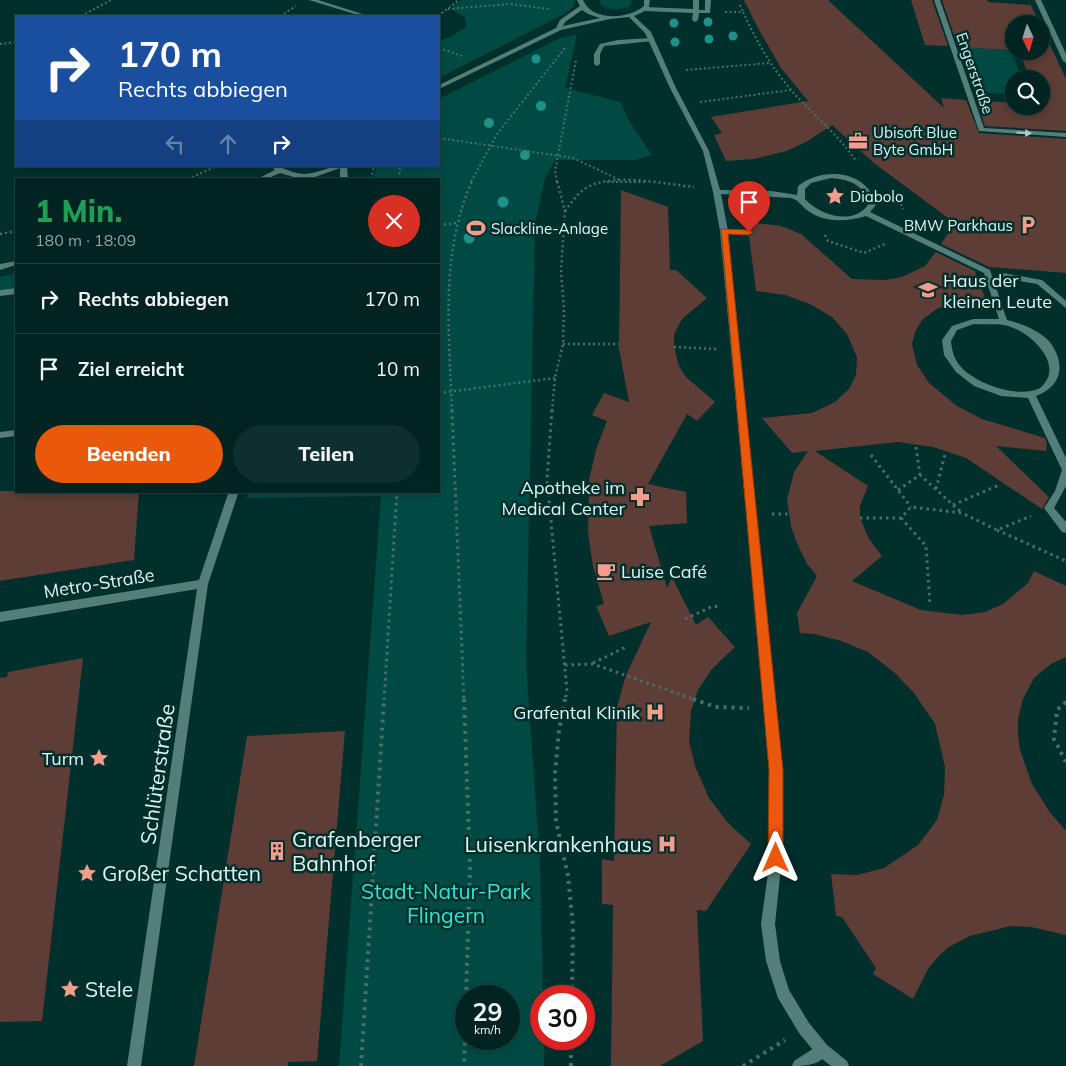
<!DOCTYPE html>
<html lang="de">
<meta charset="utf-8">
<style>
body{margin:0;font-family:Mulish,sans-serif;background:#0f2f2e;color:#f1f3f6;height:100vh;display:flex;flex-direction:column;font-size:19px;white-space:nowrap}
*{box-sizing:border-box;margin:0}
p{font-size:16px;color:#96a4a5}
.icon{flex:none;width:28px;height:28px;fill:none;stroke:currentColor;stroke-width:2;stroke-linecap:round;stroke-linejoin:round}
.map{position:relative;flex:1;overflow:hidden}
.panel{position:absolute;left:15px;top:178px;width:425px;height:315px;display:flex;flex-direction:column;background:#012321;border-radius:0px;box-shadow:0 2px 8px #0003,0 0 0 1px #23403f}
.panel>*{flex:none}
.guide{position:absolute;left:15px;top:15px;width:425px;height:152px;border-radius:0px;box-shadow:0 2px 8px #0003,0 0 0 1px #23403f;background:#1a4fa0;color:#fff;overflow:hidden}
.needle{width:32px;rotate:176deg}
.buttons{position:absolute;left:1005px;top:15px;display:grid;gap:10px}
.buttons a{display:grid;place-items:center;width:45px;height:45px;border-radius:50%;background:#012321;box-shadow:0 2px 8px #0003,0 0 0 1px #23403f;font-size:25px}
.speed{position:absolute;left:455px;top:985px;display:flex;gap:10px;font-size:25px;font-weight:700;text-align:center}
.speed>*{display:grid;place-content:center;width:65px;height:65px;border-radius:50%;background:#012321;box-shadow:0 2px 8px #0003,0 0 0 1px #23403f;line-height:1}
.speed small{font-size:12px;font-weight:400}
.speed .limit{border:8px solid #d22;background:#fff;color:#111}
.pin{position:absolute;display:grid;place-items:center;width:42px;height:42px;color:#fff;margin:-51px -21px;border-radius:50% 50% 50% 0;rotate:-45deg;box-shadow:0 0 5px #0007}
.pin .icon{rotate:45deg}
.me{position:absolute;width:55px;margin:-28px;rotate:0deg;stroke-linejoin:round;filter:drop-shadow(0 0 4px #0008)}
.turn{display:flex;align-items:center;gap:18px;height:105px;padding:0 20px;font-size:22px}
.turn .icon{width:65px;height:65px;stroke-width:2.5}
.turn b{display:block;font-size:35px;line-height:42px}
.lanes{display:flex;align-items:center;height:48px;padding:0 20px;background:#0003;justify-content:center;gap:25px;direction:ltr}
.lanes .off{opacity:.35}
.round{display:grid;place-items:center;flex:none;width:52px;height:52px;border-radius:26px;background:#0f2f2e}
.headline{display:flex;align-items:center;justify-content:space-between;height:85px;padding:0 20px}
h1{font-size:30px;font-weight:800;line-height:38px;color:#1e9e55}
.primary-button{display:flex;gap:10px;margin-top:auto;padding:10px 20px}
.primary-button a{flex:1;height:58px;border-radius:30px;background:#ea580c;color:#fff;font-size:20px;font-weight:800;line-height:58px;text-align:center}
.primary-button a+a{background:#0f2f2e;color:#f1f3f6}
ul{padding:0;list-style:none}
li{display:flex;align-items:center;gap:15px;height:70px;padding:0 20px;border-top:1px solid #23403f}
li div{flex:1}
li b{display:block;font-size:19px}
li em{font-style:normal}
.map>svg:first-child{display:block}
.green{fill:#004a44;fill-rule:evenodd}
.building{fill:#5d3d36}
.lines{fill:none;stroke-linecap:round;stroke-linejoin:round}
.path-far3{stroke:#496f6c;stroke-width:2;stroke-dasharray:2 2.5;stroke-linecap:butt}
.path-far2{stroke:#496f6c;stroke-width:2.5;stroke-dasharray:2 3;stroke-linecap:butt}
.path-far1{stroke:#496f6c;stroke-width:3;stroke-dasharray:2.5 4;stroke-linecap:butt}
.path{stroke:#496f6c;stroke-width:4;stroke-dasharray:3 5;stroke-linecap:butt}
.lane{fill:#547e79;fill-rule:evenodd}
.street{fill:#547e79;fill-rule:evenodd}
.tree{fill:#1c9288}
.oneway{fill:#aecbc8}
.route{fill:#ea580c;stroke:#983908}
.labels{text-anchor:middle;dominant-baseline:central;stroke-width:5;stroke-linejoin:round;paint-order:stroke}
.far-street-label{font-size:15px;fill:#dff5f2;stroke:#012f2c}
.far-poi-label{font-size:15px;fill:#dff5f2;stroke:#012f2c;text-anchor:start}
.poi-label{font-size:18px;fill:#dff5f2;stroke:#012f2c;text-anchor:end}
.street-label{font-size:18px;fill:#dff5f2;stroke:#012f2c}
.near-street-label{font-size:21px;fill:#dff5f2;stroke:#012f2c}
.near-poi-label{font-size:21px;fill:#dff5f2;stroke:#012f2c;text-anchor:start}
.near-park-label{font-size:21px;fill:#33e3d4;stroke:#012f2c}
</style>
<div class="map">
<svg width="1066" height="1066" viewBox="0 0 1066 1066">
<rect width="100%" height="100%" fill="#012f2c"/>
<!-- green -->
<g class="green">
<path d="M461 0H575L573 7 564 14 439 78V40L449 38 466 27 465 17 451 9Z"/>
<path d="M600 0H631L632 1 629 7C619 10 610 10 601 5Z"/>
<path d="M954 10 997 12 1022 79H1014V95L980 92Z"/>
<path d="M577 34 565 88 621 102 628 119 652 155 635 160H555L545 178 535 224 526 664 540 862 543 996 541 1039H544V1066H339L381 496 246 498 249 491H439V179H373L377 166H439V99L560 38ZM466 996H509V1039H466Z"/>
<path d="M16 273V288L0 290V277Z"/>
</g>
<!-- building -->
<g class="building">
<path d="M744 0H828L944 108 941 98 966 100 979 133 1066 139V273L989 267 941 244 955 223 875 164 832 125 806 142 786 151 754 159 726 161 714 135 722 133 711 117 808 101 781 68 758 28Z"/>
<path d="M911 0H932L948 46 925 45Z"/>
<path d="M942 0H987L988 2 1031 5 1040 24H1014V50L958 47Z"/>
<path d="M1041 26 1066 79V131L985 126 976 100 1014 103V106H1041V79H1030L1019 51H1041Z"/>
<path d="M621 190 668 207 670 270H676L707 298 682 319 674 334V347L679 366 685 376 715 402 697 421 687 414 648 484 686 492 687 523 649 526 667 588 672 577 696 625 708 617 735 647 712 669 698 690 691 711 689 741 695 766 709 798 728 823 751 844 706 911 697 910 703 1041 660 1066H611L613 905 602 904V859L614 861 617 707 626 675 651 622 609 636 596 606 604 604 593 566 588 533 589 480 596 450 607 421 592 415 604 393 629 402 619 349Z"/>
<path d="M747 222 781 226 801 234 852 279 886 280 902 277 925 266 936 252 975 271 986 300 950 304 938 308 922 320 915 332 912 344 917 365 929 383 957 406 982 419 1045 438 1047 444 1046 451 996 446 1049 497 1042 509 966 458 933 447 898 442 815 451 868 486 860 506V518L869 539 882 556 852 581 921 610 962 615 985 612 1003 604 1028 583 1034 571 1066 586V657L1051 664 1034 678 1023 699 1018 719V735L1020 750 1032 784 1049 811 1066 831V935L1031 927 1011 926 970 936 947 948 937 958 928 969 913 999 873 974 876 968 842 917 836 916 831 874 857 875 884 868 918 845 937 820 944 795 945 767 935 724 914 693 896 674 868 652 841 641 814 634 800 633 797 613 817 576 807 564 796 541 791 526 787 500 794 472 808 451 792 453 762 418 812 413 835 402 849 389 856 375 857 357 847 334 832 317 810 304 785 295 756 291 749 236 755 232 748 229Z"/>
<path d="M0 491H139L134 560 0 581Z"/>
<path d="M83 658 42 1021 0 1022V678L7 677 8 672Z"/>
<path d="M345 731 317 1061 288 1062V1066H194L247 736Z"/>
</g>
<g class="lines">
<!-- path-far3 -->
<g class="path-far3">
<path d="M740 5 743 12"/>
<path d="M448 9 510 4 550 9"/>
<path d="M725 12H743C756 40 771 67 791 90 812 114 838 134 856 161"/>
<path d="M81 16 111 0"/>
<path d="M280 16 296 6"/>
<path d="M438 16 459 0"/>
<path d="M0 44 16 42"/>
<path d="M439 48 462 56"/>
<path d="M686 70 770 63"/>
<path d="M700 102 791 90"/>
<path d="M439 138 573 158 622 181"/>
<path d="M188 179 217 166"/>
<path d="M371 179 374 166"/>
<path d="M399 179 400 166"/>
<path d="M471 182 497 134 565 48"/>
<path d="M557 182 555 171 576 60"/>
<path d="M607 182H646"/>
</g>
<!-- path-far2 -->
<g class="path-far2">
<path d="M890 194 900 201 903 209"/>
<path d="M565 211C571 203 577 194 586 188 613 172 664 184 694 187"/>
<path d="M439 225 457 223"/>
<path d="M0 234 16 231"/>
<path d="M825 235 828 241 864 253 887 243"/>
<path d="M563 344H619"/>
<path d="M674 347 716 349"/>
<path d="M439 393 555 378"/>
<path d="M452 411C449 334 440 253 472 181"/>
<path d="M552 411 555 378 563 344 564 309 561 271 565 211 557 181"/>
</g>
<!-- path-far1 -->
<g class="path-far1">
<path d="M452 410 464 700"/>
<path d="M552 410 547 479 567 691 565 700"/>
<path d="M916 447 920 475"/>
<path d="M871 455 911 507"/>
<path d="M936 489 945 454"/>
<path d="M898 490 920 475 962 513"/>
<path d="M953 505 999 485"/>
<path d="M772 514H789"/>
<path d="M860 518H901L911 507 962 513 997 530 1031 516"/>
<path d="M901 518 926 546 930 605"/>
<path d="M997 530 1066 561"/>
<path d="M685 619 711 607 721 606"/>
<path d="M593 663 626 647"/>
<path d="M565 665 593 664 696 700"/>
<path d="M384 700 397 491"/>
</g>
<!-- path -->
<g class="path">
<path d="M464 699 470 865 464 1066"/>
<path d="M565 699 559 731 555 773 556 821 568 876 573 926 572 996"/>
<path d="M693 699 715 707 749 708"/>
<path d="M1066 702 1057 710 1054 739 1066 762"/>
<path d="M571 1039V1066"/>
<path d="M361 1066 384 699"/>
<path d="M743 1066 785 1040"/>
</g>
<!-- lane -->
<g class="lane">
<path d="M693 0H699V10H705V0H711L710 13H699L698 20 695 22 692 20 693 13 645 11 642 9 645 7 693 9Z"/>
<path d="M651 38 654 40 653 41 604 46 600 54V64L597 66 594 64V54L600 44 618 40Z"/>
<path d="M721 229 749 231 753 233C746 237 727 235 720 231Z"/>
<path d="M1003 273 1042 280 1066 301V308L1037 284 1000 278 999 276Z"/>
<path d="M822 1043 827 1045 829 1050C823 1065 806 1066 792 1066L794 1061Z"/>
</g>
<!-- street -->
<g class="street">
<path d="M309 0H318L369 16H361Z"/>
<path d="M577 0H583C592 22 629 19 644 6V0H650L649 7 643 12 634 16 651 32 676 88 709 151 720 190 771 191 797 195 798 186C823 166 868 170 876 205L870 212 990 270 1007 320C1023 324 1038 330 1049 341 1066 363 1063 386 1036 396L1066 458V486L1054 508 1066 522V533L1062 532 1044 508 1055 491 1062 470 1028 398 1001 396 974 386 956 372 944 355 942 340 952 326 973 319H999L984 273 866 216C847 222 823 223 807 210 800 205 799 200 791 198L721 194 728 231 782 770V858L775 924 780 961 789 990 809 1023 827 1045 847 1061 849 1066H831L817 1055 799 1033 778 998 766 961 761 924 770 858V770L720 231 713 192 703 151 670 88 645 33 629 17 610 19 561 30 439 89V85L556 28 560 20 580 6ZM582 10 588 14 600 18 563 26 565 22ZM831 178C851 180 864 184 868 205 853 226 819 215 805 199V189L811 183ZM974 324C985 325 998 323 1008 326 1032 333 1066 366 1040 388 1019 399 977 384 962 368 954 360 952 351 951 341L957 330Z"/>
<path d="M934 0H940L984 128 1066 133V137L979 131Z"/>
<path d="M1035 0H1041L1066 54V63L1063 61Z"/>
<path d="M271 166C283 166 292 174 305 174 315 173 323 170 332 167 336 165 342 166 347 166L348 179H340V168L315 177 297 178 280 173 266 179H257L275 170Z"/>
<path d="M16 261V265L0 270V264Z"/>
<path d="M16 288V294L0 296V290Z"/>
<path d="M16 430V436L0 438V432Z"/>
<path d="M229 491H239L208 584 141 1066H127L197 589 0 622V612L199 580Z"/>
</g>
</g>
<!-- trees -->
<g class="tree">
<circle cx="708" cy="22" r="4.5"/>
<circle cx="674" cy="23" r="4.5"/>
<circle cx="733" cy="36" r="4.5"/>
<circle cx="709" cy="39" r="4.5"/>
<circle cx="675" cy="42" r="4.5"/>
<circle cx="536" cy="59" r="4.5"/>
<circle cx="541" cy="106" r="5"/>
<circle cx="489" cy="123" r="5"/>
<circle cx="525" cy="155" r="5"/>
<circle cx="503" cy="202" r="5.5"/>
<circle cx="469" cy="238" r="5.5"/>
</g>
<!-- one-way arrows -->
<defs><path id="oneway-solid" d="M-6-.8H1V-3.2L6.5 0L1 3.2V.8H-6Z" transform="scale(1.25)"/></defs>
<use class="oneway" href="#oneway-solid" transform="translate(1024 133) rotate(4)"/>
<!-- route -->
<path class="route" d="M721 229 749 230 753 232 749 235 728 234 783 770V858L781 863 776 866 771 863 768 858 769 770Z"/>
<!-- icons -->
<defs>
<g id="office-bare" transform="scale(1.5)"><path d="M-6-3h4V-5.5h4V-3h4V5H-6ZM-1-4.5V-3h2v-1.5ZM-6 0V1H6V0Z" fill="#f49d8c" stroke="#012f2c" stroke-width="2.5" paint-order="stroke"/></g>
<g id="sight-bare" transform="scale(1.5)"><path d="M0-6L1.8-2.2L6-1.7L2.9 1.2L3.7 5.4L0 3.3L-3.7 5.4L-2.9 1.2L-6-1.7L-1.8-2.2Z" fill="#f49d8c" stroke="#012f2c" stroke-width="2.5" paint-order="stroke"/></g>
<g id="parking-bare" transform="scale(1.5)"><path d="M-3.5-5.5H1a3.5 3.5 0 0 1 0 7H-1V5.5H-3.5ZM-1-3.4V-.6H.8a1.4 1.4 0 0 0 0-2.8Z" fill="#f49d8c" stroke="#012f2c" stroke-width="2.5" paint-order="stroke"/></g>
<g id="stadium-bare" transform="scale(1.5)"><path d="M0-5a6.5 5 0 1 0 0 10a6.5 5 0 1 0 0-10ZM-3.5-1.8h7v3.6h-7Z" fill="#f49d8c" stroke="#012f2c" stroke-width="2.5" paint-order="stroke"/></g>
<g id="school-bare" transform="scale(1.5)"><path d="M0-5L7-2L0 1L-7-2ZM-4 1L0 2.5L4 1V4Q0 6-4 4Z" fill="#f49d8c" stroke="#012f2c" stroke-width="2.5" paint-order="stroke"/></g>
<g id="pharmacy-bare" transform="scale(1.5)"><path d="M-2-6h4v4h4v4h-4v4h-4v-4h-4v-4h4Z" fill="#f49d8c" stroke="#012f2c" stroke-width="2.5" paint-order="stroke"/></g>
<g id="cafe-bare" transform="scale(1.5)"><path d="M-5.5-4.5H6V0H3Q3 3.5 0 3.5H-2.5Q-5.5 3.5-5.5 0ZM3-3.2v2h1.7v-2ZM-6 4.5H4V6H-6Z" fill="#f49d8c" stroke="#012f2c" stroke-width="2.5" paint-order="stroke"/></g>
<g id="hospital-bare" transform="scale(1.5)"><path d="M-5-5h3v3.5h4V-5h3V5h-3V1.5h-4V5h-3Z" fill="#f49d8c" stroke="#012f2c" stroke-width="2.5" paint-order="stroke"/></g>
<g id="building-bare" transform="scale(1.5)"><path d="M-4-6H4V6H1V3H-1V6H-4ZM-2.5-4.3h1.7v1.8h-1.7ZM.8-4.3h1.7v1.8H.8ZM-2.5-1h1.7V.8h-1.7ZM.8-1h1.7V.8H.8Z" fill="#f49d8c" stroke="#012f2c" stroke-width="2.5" paint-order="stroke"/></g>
</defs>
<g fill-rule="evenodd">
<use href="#office-bare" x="858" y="141"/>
<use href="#sight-bare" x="835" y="196"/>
<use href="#parking-bare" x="1028" y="225"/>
<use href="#stadium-bare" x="476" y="228"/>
<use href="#school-bare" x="928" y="290"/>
<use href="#pharmacy-bare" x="640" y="497"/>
<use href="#cafe-bare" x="606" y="571"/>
<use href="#hospital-bare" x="655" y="712"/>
<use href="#sight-bare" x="99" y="758"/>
<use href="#hospital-bare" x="667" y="844"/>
<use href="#building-bare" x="277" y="851"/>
<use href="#sight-bare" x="87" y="873"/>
<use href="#sight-bare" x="70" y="989"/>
</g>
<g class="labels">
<!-- far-street labels -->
<g class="far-street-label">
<text transform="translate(975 73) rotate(71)">Engerstraße</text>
</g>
<!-- far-poi labels -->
<g class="far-poi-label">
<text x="873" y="132">Ubisoft Blue<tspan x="873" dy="17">Byte GmbH</tspan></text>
<text x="850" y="196">Diabolo</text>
<text x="1013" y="225" text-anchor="end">BMW Parkhaus</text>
<text x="491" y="228">Slackline-Anlage</text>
</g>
<!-- poi labels -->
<g class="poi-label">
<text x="943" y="280" text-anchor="start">Haus der<tspan x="943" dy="21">kleinen Leute</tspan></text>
<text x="625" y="487">Apotheke im<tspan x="625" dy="21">Medical Center</tspan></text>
<text x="621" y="571" text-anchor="start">Luise Café</text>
<text x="640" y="712">Grafental Klinik</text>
<text x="84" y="758">Turm</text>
</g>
<!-- street labels -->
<g class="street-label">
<text transform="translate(99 583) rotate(-9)">Metro-Straße</text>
</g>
<!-- near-street labels -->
<g class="near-street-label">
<text transform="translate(157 774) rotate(-82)">Schlüterstraße</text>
</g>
<!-- near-poi labels -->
<g class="near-poi-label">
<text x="292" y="839">Grafenberger<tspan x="292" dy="24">Bahnhof</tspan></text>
<text x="652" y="844" text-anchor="end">Luisenkrankenhaus</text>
<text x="102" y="873">Großer Schatten</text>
<text x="85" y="989">Stele</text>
</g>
<!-- near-park labels -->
<g class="near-park-label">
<text x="446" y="891">Stadt-Natur-Park<tspan x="446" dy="24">Flingern</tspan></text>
</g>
</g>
</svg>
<div class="buttons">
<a><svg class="needle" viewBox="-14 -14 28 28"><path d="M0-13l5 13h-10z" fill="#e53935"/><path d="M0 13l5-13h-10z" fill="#96a4a5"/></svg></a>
<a><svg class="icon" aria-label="search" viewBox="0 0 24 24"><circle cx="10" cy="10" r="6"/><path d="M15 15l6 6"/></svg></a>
</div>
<div class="speed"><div>29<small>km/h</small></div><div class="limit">30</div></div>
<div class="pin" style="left:749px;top:232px;background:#d93025"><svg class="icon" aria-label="arrive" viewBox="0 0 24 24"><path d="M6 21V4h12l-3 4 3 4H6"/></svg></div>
<svg class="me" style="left:776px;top:858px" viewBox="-20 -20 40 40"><path d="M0-17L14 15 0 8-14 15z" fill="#ea580c" stroke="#fff" stroke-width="4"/></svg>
<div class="guide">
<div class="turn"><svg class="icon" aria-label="right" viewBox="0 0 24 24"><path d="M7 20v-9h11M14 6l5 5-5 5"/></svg><div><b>170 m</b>Rechts abbiegen</div></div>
<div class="lanes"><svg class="icon off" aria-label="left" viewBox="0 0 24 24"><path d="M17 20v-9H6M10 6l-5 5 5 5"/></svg><svg class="icon off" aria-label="ahead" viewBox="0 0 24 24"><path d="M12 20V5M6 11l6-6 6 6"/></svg><svg class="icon" aria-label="right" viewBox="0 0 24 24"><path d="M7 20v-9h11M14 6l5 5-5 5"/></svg></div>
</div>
<section class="panel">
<div class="headline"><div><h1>1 Min.</h1><p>180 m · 18:09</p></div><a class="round" style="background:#d93025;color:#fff"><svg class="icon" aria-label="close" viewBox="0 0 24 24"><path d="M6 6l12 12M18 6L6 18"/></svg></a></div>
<ul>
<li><svg class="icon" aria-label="right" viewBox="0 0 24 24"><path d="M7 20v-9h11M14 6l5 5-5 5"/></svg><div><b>Rechts abbiegen</b></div><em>170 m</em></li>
<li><svg class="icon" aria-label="arrive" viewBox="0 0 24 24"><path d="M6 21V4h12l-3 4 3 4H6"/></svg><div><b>Ziel erreicht</b></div><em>10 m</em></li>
</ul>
<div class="primary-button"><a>Beenden</a><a>Teilen</a></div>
</section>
</div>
